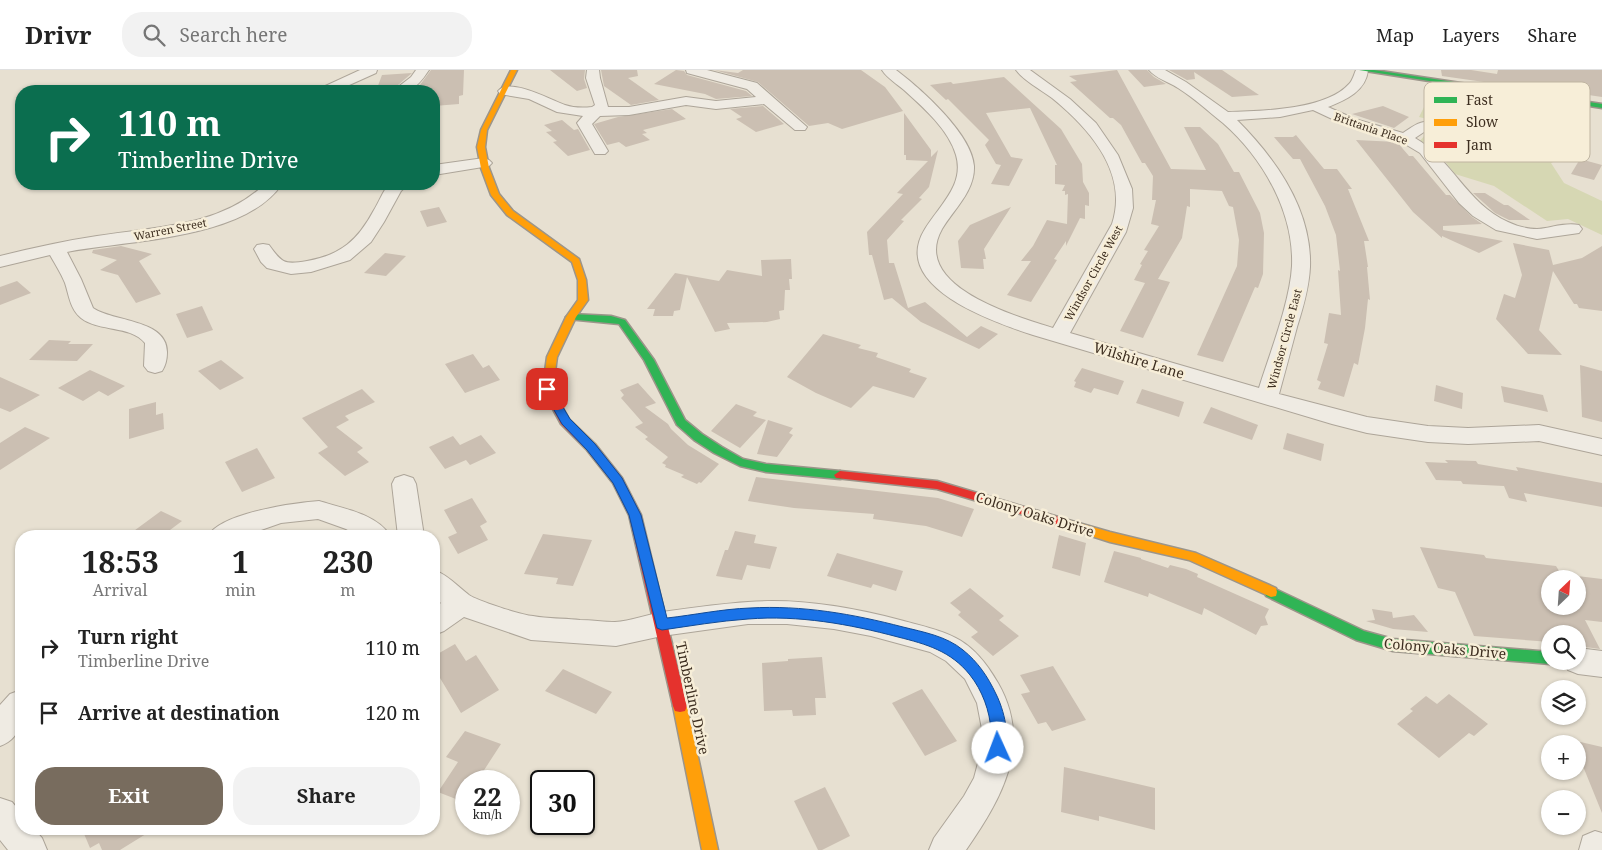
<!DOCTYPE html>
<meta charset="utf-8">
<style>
body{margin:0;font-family:"Noto Serif",serif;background:#f2f2f2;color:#222;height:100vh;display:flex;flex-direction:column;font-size:19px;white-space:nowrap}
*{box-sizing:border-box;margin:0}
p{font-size:16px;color:#767676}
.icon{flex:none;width:28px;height:28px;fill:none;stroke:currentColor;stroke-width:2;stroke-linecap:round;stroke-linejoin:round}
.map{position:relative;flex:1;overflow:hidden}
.drawer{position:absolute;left:15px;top:460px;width:425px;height:305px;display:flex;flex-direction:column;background:#fff;border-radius:20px;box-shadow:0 1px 4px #0004}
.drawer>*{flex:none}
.top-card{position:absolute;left:15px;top:15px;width:425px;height:105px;border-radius:20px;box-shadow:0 1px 4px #0004;background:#0b6e4f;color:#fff;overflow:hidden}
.needle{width:32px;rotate:25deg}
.tools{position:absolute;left:1541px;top:500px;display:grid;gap:10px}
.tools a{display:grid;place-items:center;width:45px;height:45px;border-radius:50%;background:#fff;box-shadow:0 1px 4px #0004;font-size:25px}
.speed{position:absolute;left:455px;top:700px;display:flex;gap:10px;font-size:25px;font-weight:700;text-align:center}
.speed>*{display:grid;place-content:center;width:65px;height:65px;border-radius:50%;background:#fff;box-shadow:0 1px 4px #0004;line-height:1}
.speed small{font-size:12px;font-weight:400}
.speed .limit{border:2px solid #111;border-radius:8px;background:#fff;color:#111}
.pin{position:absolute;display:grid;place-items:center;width:42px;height:42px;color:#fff;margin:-21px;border-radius:10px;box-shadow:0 2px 8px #0006}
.me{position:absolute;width:55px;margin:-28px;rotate:358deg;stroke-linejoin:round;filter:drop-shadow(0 0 4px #0008)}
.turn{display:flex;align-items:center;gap:18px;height:105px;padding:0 20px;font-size:22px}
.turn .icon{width:65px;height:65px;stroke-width:2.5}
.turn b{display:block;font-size:35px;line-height:42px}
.eta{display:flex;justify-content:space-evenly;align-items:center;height:85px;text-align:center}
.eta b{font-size:30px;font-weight:700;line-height:35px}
.button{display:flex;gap:10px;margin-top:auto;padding:10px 20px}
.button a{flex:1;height:58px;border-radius:20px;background:#786c5e;color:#fff;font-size:20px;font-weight:700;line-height:58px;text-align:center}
.button a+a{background:#f2f2f2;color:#222}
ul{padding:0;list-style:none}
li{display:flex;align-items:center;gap:15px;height:65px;padding:0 20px}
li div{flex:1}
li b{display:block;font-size:19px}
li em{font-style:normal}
header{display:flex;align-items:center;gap:30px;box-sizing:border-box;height:70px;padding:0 25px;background:#fff;border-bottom:1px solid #e0e0e0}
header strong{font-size:24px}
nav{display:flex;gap:28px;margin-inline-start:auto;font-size:18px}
.search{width:350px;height:45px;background:#f2f2f2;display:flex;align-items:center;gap:12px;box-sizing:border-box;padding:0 18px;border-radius:20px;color:#767676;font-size:19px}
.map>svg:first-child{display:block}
.green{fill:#d6d7b3}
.building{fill:#cbbfb2;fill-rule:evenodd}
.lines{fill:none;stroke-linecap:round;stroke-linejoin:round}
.street-casing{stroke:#ada599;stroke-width:2}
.fast-casing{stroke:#9c958a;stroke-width:3}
.slow-casing{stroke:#9c958a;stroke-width:3}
.jam-casing{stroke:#9c958a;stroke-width:3}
.street{fill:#efebe3;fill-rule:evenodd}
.fast{fill:#30b455;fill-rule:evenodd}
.slow{fill:#ff9f0a;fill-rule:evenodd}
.jam{fill:#e5322d;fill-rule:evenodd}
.route{fill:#1a73e8;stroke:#114b97}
.labels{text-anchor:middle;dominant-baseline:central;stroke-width:5;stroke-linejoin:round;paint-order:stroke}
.far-street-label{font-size:11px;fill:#3d2e20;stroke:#f7eed8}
.street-label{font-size:14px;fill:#3d2e20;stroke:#f7eed8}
.key{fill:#f7eed8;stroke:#bfb4a1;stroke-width:1}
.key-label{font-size:14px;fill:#3d2e20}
</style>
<header>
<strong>Drivr</strong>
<div class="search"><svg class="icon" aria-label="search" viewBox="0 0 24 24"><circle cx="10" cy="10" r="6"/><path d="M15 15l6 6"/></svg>Search here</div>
<nav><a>Map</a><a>Layers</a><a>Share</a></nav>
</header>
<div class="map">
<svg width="1602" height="780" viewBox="0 0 1602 780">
<rect width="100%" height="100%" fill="#e7e0d1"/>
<!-- green -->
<path class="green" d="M1425 35 1523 54 1571 60 1581 79 1551 93 1564 113 1602 131V165L1568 149 1547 151 1494 116 1455 104 1440 85 1420 71 1428 61 1445 58 1439 52 1419 47Z"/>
<!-- building -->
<g class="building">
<path d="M431 0H464L463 25 459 26V34L434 36V21H408L420 15Z"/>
<path d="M550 0H585L584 9 587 18 577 21Z"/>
<path d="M601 0H637L638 6 628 8 659 30 631 35 604 16Z"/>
<path d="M676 0 684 1 687 5 746 21 752 26 716 29 705 24 654 14Z"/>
<path d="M714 0 738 3 743 0H861L885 17 903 41 842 59 828 53 809 56 758 12Z"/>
<path d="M1117 0 1171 99 1206 100 1184 57H1200L1218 74 1234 102H1239L1260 143 1264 163 1263 204 1258 218 1255 217 1223 292 1197 285 1237 196 1239 170 1233 137 1229 136 1222 121 1190 119V137L1187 136 1182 168 1158 209 1170 212 1143 268 1120 261 1145 213 1134 210 1142 195 1140 194 1148 181 1144 180 1159 156 1151 154 1156 130H1152L1153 106 1145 93H1142L1121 55 1113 48H1110L1070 12 1077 11 1069 6Z"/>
<path d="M1128 0H1147L1154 7 1166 14 1144 17Z"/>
<path d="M1169 0H1222L1259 25 1232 27 1194 2 1195 9 1187 10Z"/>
<path d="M1441 0H1471L1497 4 1498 0H1602V27L1575 23 1576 25 1442 6Z"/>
<path d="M412 3 391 21H376L382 5Z"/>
<path d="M1004 7 1061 59 1082 94 1083 112 1089 123V136L1085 135V149L1080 148 1066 176V171L1054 189 1057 190 1031 232 1007 225 1031 191H1021L1033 176 1047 150 1067 154 1068 124 1065 125V121H1062L1065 115 1055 114V95H1057L1030 38 986 43 1011 87 1023 89 1009 116 991 114 1001 95 996 94 985 75 989 70 948 29 946 30 930 15 951 12 953 14Z"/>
<path d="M763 36 784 54 756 62 736 49 742 47 730 39Z"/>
<path d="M1383 36 1409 47 1394 58 1352 44Z"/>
<path d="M672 39 686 49 643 60 647 63 642 64 650 70 626 77 619 72 607 75 594 54 618 47Z"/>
<path d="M904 43 931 80V87L938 80 929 117 919 128 922 129 901 150 904 151 887 170 889 193H894L908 238 925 232 967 267 981 256 998 264 979 279 921 252 892 228 884 230 872 185H869L867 162 903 124 897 123 928 91 906 90V85H904Z"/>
<path d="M562 50 574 60 578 59 590 80 568 86 553 72 557 71 546 62 552 61 544 55Z"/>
<path d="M1296 65 1324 99H1337L1352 119H1348L1369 171H1364L1368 197H1367L1370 230 1368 229 1365 258 1358 295 1354 293 1344 327 1318 319 1321 312 1317 310 1328 274 1324 273 1329 243 1341 245 1338 200 1340 201 1336 165 1325 136 1300 89H1293L1274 67H1293Z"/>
<path d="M1356 70 1397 72 1409 86H1413L1446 125H1450L1472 147 1482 154 1443 156V160L1503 171 1479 183 1442 166V168L1413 142Z"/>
<path d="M1580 89 1602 95 1594 110 1571 104Z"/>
<path d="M1473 123H1485L1504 135H1508L1530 150H1509L1495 143Z"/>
<path d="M439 137 447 152 427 157 420 141Z"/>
<path d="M1011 137 984 179 986 189H983L984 199 961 198 958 171 970 155Z"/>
<path d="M1513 173 1549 180 1553 195 1582 188 1602 176V241L1579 238 1577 234H1574L1553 201 1539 260 1562 285 1528 284 1496 249 1504 224 1515 228 1522 205Z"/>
<path d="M121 176 152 184 139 191 161 224 136 233 118 205 100 200 117 190 92 183 93 180Z"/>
<path d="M385 183 406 186 386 206 364 203Z"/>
<path d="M791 189 792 209H789L790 220H785L784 240 779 241 780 249 767 252 727 253 730 259 715 262 687 207 680 240 674 241 673 246H653L655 239H647L675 203 719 211 727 200 762 206 761 190Z"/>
<path d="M17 211 31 223 0 235V217Z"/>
<path d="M202 236 213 260 187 268 176 244Z"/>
<path d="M823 264 861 275 858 278 878 283 876 287 911 299 909 302 927 308 914 328 873 316 851 338 816 323 787 307Z"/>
<path d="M49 270 71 271 68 274H93L77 291 29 290Z"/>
<path d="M473 284 483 298 489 295 500 310 465 323 445 294Z"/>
<path d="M221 290 244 308 220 320 198 301Z"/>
<path d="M1580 295 1602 301V352L1582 347Z"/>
<path d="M1082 298 1124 311 1118 325 1094 318 1091 323 1074 317 1076 312 1074 311Z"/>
<path d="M90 300 125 316 108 326 99 321 83 331 58 318Z"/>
<path d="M0 307 40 325 10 342 0 338Z"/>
<path d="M638 313 656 333 645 337 668 354 671 359 688 375 719 394 701 413 699 412 697 414 681 407 684 405 665 397 666 395 662 393 668 387 645 369 648 367 635 357 643 353 621 328 624 325 620 320Z"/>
<path d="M1436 315 1463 323 1462 339 1434 331Z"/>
<path d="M1501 316 1543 325 1548 342 1504 332Z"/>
<path d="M362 319 375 332 345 346 349 350 336 357 363 378 357 382 369 392 345 406 318 383 328 377 302 348Z"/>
<path d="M1142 319 1184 332 1179 347 1136 333Z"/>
<path d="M156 332V345L163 343 164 359 129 369V339Z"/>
<path d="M736 334 757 342 753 346 766 350 740 378 711 361Z"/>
<path d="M1211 337 1258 355 1252 370 1203 353Z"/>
<path d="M768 350 793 358 789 363 793 365 777 387 757 384Z"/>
<path d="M25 357 50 368 0 400V373Z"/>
<path d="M1287 363 1324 374 1321 391 1283 379Z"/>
<path d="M481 365 496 383 470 395 466 390 445 399 429 377 453 366 460 375Z"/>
<path d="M257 378 275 408 242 422 225 392Z"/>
<path d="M1445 390 1476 391 1478 394 1518 401 1516 397 1602 413V437L1524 423 1527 432 1509 428 1504 416 1463 414 1461 411 1436 410 1425 392 1448 393Z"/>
<path d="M756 407 938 428 974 439 962 467 926 456 873 449 874 444 794 438 748 431Z"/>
<path d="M472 428 487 452 480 456 488 470 458 484 448 467 457 463 444 440Z"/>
<path d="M161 441 182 451 162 466H127Z"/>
<path d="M735 461 756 465 754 473 777 477 770 499 747 495 742 510 716 506 725 480H728Z"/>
<path d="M543 464 592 470 573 516 556 514 558 508 524 504Z"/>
<path d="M1059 465 1086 473 1080 506 1052 498Z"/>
<path d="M1420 477 1484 485 1486 488 1556 496 1561 504 1602 509V552L1585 550 1600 579 1578 576V564H1550V572L1474 566 1455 522 1438 518ZM1550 509H1578V536H1550Z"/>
<path d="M1114 481 1141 488V489L1168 498 1170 495 1186 499 1198 504 1197 507 1269 539 1265 547 1268 555 1261 556 1256 565 1204 538 1202 545 1149 523 1148 527 1104 512Z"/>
<path d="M837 483 903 501 896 521 873 514 871 518 827 506Z"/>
<path d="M970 518 1004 546 999 550 1019 566 993 586 971 567 978 562 958 545 961 542 950 533Z"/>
<path d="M1372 539 1392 542 1393 548 1414 545 1428 562 1393 559 1369 552 1366 551 1375 550Z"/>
<path d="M455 574 466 591 476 585 499 620 461 643 434 598V586Z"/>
<path d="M822 587 826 628H815L816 645 793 646 792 640 764 641 762 593 788 591V589Z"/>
<path d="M1053 596 1086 650 1052 661 1046 652 1038 654 1021 624 1030 622 1020 605Z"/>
<path d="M563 599 612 622 596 644 545 621Z"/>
<path d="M922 619 957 671 925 686 892 633Z"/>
<path d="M1449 624 1488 654 1474 666 1469 663 1439 688 1397 654 1413 641 1410 639 1426 626 1437 634Z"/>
<path d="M465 661 501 674 477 711H466V733L438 722 458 692 446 687Z"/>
<path d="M1572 670 1602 677V743L1578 684V674H1573Z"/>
<path d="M1064 697 1155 718V760L1099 746V751L1061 742Z"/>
<path d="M825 717 850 766 822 780H818L794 731Z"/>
<path d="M82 759H154L120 780H102L99 773 90 778Z"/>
</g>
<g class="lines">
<!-- street casing -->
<g class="street-casing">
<g id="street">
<path d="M360 0H377L376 3 336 21H319L321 18Z"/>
<path d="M416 0H429C418 16 414 21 393 21L411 7Z"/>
<path d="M587 0H599L600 8 608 37H629L686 27 716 31 756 27 747 19 687 3 686 0H707L757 13 807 57 805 60H795L764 34 716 39 686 35 629 45 600 46 592 54 608 81 605 84H595L577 53 583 46 557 42 529 29 500 24 498 21C509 7 551 30 565 35 574 38 583 38 592 37L595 35 586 8Z"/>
<path d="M882 0H896C920 18 972 64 974 96 975 121 954 139 942 159 910 216 1015 246 1053 258L1112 154C1129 103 1089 58 1052 28 1040 19 1024 11 1016 0H1030L1070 29 1096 53 1118 85 1132 119 1133 138 1126 162 1070 263 1259 318C1270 283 1290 232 1292 196 1294 142 1263 88 1223 53 1208 41 1194 28 1178 18 1169 12 1155 8 1149 0H1165L1186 12 1228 42C1261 41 1326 40 1349 14 1353 10 1354 4 1356 0H1368C1366 21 1346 30 1328 37L1355 49 1403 63C1415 55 1421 49 1436 53L1438 56 1436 59 1427 60 1415 68C1452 89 1467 134 1508 152 1516 156 1528 159 1537 159 1551 158 1565 152 1579 155L1582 159 1579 163 1537 169 1496 160 1473 146 1459 133 1420 83 1400 71 1345 55 1313 40 1280 47 1237 50C1276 89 1312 140 1310 197 1309 218 1303 238 1297 257 1291 280 1285 302 1279 324L1367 347 1428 356 1468 358 1539 355 1602 369V385L1539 371 1468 374 1428 372 1367 363 1332 354 1033 265C994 252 889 217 925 159 939 136 965 115 956 85 949 60 923 37 904 20 897 14 887 8 882 0Z"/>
<path d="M484 88 489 90 492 93 489 96 434 105V95Z"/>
<path d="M265 114H282C244 170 128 170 67 182L81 209 93 238C113 252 167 249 167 282 167 288 166 295 162 301L155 303 148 301 144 296 145 273C130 255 99 262 81 248 70 239 69 225 65 213 61 203 55 194 50 185L0 197V186C32 178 64 171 97 166 155 157 220 157 265 114Z"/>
<path d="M389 114H408L401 121 384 152 371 172 350 190 311 202 291 204 267 198 261 192 254 179 257 175 263 174 269 175C282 193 284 195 307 191 341 185 358 170 374 140 379 132 383 121 389 114Z"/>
<path d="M404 405 413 408 416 414 424 466H398L392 414 395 408Z"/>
<path d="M319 431C341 438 378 444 390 466H358L346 459 318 449 281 453 244 466H208C221 443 293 433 319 431Z"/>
<path d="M434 500C448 505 457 516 469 525 478 531 521 545 533 546 548 549 564 548 580 550 591 550 604 552 615 552 630 551 646 545 662 542 690 538 719 534 748 532 799 528 851 537 900 550 949 563 971 566 998 613 1033 674 1002 728 966 780H929L934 768 964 726 974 708 982 678V659L977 633 965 609 946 591 930 582 871 566 834 559 787 554H748L662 566 616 576 531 570 464 547 444 561 434 565V538L441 533 434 527Z"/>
<path d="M1578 578 1602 581V607L1578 604 1568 600 1563 591H1578Z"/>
<path d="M21 620C22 643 25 667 0 676V635L10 624Z"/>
<path d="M0 728 12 732 21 743V759H34L42 768 47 780H8L0 770Z"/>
<path d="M1595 761 1602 763V780H1579L1583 766Z"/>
</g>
</g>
<!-- fast casing -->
<g class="fast-casing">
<g id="fast">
<path d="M1359 0H1374L1602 34V38Z"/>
<path d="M571 244 611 246 625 250 654 290 685 350 702 364 722 377 743 389 766 394 840 401 846 405 844 408 840 409 766 402 740 396 714 383 694 370 677 355 644 290 619 254 568 249 566 247Z"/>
<path d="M1271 517 1364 561 1393 569 1550 582V591H1555L1550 594 1393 581 1356 570 1266 526 1265 522 1266 518Z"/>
</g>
</g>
<!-- slow casing -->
<g class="slow-casing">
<g id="slow">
<path d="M511 0H517L487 60 485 77 489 98 499 124 513 141 579 189 586 210 588 230 576 247 557 287 554 309 549 312 544 309 547 287 566 247 578 230V210L572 192 507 145 491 125 481 98 477 77 481 60Z"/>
<path d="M1061 448 1110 462 1196 483 1276 518 1277 522 1276 526 1271 527 1189 490 1110 472 1057 455 1055 452 1057 449Z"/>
<path d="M680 630 685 631 687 636 718 780H702L673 636 675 631Z"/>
</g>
</g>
<!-- jam casing -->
<g class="jam-casing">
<g id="jam">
<path d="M549 306 554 309 552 319 569 349 595 374 622 408 641 445 687 636 685 641 680 642 675 641 673 636 629 445 613 413 587 380 561 354 542 319 544 309Z"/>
<path d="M840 401 937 411 1065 449 1067 452 1065 455 1061 456 937 419 836 408 834 405Z"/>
</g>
</g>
<!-- street -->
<use href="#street" class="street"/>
<!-- fast -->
<use href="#fast" class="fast"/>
<!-- slow -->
<use href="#slow" class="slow"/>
<!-- jam -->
<use href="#jam" class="jam"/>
</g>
<!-- route -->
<path class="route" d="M547 316 551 317 570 349 595 374 622 408 641 445 667 548C694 545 722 539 750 538 802 535 853 544 903 557 923 562 946 566 963 580 978 592 988 607 996 624 1004 640 1011 667 1003 683L998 685 993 683C989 676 991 669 991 661 990 641 982 620 970 605 951 581 926 574 898 567 849 554 799 545 748 549 719 551 690 556 662 560L657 558 629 445 613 413 587 380 562 354 542 319Z"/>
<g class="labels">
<!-- far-street labels -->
<g class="far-street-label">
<text transform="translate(1371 58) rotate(19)">Brittania Place</text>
<text transform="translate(170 159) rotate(-11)">Warren Street</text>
<text transform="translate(1093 203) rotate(-61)">Windsor Circle West</text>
<text transform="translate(1284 269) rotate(-75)">Windsor Circle East</text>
</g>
<!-- street labels -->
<g class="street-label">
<text transform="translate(1139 290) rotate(17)">Wilshire Lane</text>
<text transform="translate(1035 444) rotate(17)">Colony Oaks Drive</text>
<text transform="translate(1445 578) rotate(5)">Colony Oaks Drive</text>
<text transform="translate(693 628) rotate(78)">Timberline Drive</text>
</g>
</g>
<!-- legend -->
<rect x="1424" y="12" width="166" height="80" rx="8" class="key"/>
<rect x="1434" y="27" width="23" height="6" fill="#30b455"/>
<rect x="1434" y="49" width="23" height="7" fill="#ff9f0a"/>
<rect x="1434" y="72" width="23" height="6" fill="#e5322d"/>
<g class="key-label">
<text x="1466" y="35">Fast</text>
<text x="1466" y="57">Slow</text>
<text x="1466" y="80">Jam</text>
</g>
</svg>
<div class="tools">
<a><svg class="needle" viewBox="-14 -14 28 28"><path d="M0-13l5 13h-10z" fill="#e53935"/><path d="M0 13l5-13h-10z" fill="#767676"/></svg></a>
<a><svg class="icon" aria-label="search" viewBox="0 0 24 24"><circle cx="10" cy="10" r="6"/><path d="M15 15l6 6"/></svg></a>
<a><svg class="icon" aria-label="layers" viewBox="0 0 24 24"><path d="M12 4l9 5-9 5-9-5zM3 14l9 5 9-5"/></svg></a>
<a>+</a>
<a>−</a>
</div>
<div class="speed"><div>22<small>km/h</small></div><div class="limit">30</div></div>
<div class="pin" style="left:547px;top:319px;background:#d93025"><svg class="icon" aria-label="arrive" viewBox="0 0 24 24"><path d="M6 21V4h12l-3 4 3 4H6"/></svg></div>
<svg class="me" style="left:998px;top:678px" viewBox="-20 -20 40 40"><circle r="19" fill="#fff"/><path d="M0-13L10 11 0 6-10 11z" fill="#1a73e8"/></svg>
<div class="top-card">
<div class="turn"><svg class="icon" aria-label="right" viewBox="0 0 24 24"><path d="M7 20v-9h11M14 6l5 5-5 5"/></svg><div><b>110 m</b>Timberline Drive</div></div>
</div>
<section class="drawer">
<div class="eta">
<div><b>18:53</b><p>Arrival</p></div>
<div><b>1</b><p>min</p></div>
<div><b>230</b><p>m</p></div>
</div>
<ul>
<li><svg class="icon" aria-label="right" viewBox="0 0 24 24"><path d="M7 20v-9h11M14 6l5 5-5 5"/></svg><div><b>Turn right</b><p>Timberline Drive</p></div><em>110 m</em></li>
<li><svg class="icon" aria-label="arrive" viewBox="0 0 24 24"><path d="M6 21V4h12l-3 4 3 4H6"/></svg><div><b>Arrive at destination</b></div><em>120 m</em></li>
</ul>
<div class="button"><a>Exit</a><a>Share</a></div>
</section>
</div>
